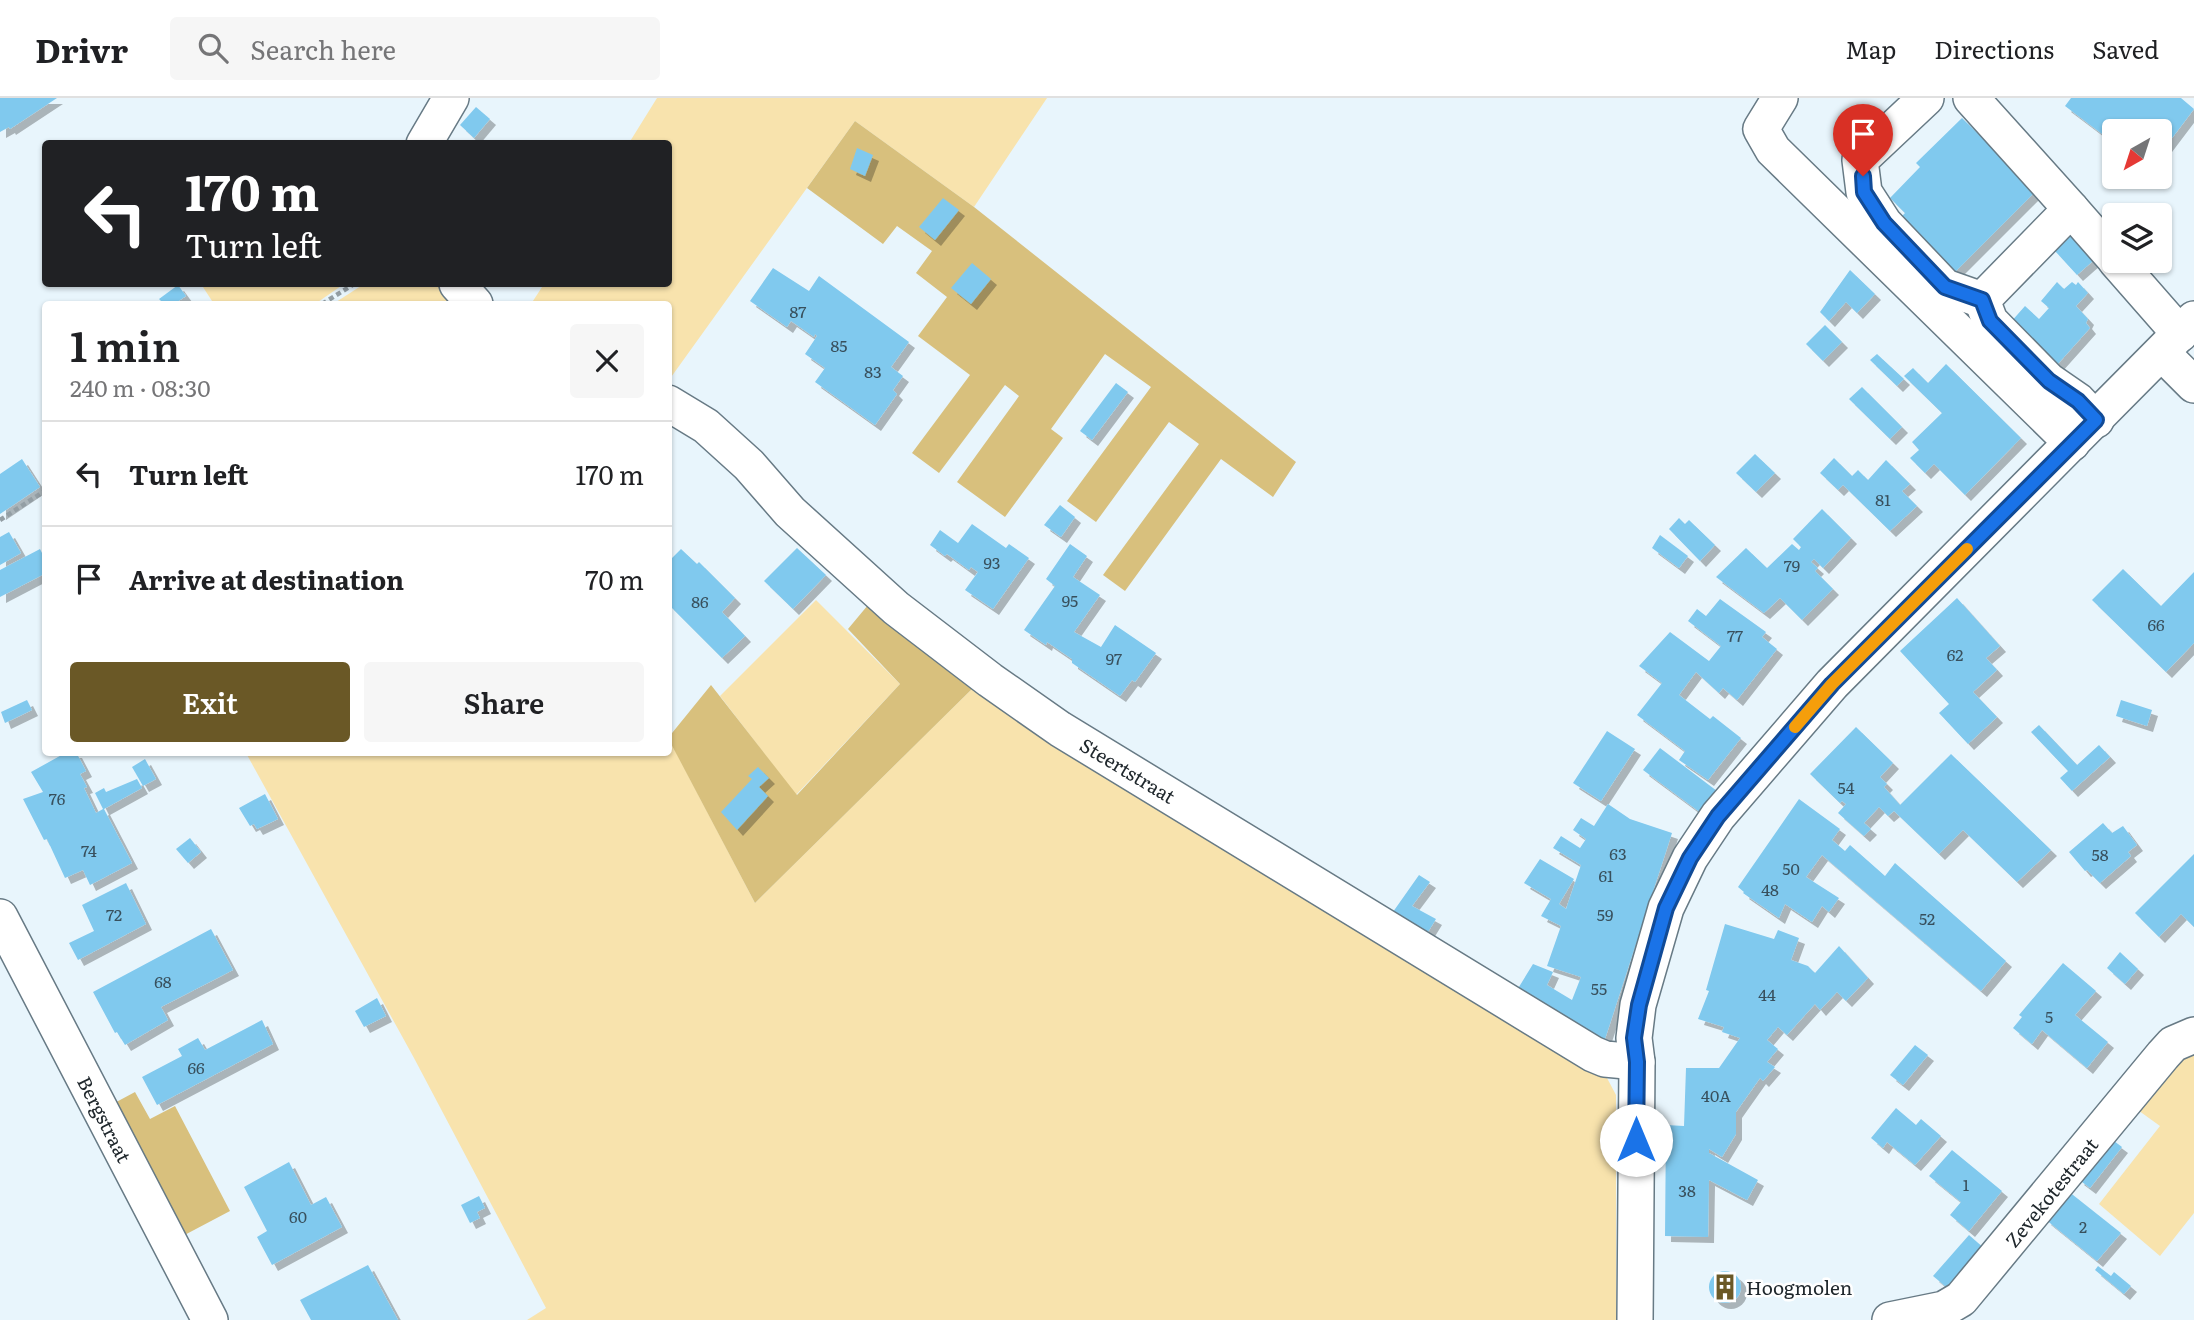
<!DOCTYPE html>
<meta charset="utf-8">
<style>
body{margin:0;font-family:Literata,serif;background:#f6f6f6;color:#202124;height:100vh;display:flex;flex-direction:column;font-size:26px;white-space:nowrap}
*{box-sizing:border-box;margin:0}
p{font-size:23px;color:#757577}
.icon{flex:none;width:38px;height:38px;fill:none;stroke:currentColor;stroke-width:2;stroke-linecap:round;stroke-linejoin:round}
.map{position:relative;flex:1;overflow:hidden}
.panel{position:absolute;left:42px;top:203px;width:630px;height:455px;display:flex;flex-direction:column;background:#fff;border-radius:7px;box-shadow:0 2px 5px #0004}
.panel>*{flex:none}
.guide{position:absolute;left:42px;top:42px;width:630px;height:147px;border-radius:7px;box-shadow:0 2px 5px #0004;background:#202124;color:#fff;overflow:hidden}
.needle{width:46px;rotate:219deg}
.tools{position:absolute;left:2102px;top:21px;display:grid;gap:14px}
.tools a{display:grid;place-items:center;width:70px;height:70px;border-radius:7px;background:#fff;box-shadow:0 2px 5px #0004;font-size:35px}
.pin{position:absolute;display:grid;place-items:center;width:60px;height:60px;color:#fff;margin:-72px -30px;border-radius:50% 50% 50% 0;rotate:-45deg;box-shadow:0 0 7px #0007}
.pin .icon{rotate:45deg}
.me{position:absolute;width:77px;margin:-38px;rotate:0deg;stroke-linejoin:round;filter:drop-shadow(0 0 5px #0008)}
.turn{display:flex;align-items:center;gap:24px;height:147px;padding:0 28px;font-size:32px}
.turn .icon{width:91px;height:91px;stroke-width:2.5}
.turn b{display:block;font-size:49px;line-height:60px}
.round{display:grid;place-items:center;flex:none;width:74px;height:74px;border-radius:7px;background:#f6f6f6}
.head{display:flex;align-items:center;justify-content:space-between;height:119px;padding:0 28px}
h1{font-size:42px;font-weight:600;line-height:52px}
.cta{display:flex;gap:14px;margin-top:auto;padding:14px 28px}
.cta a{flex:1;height:80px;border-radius:7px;background:#6a5826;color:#fff;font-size:28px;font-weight:600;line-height:80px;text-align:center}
.cta a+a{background:#f6f6f6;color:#202124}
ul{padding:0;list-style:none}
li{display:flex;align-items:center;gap:21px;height:105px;padding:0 28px;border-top:2px solid #e0e0e0}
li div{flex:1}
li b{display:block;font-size:26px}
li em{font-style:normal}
header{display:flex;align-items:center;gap:42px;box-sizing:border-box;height:98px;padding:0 35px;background:#fff;border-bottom:2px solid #e0e0e0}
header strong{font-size:33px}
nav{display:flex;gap:38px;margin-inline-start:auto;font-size:24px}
.search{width:490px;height:63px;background:#f6f6f6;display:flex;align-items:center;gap:18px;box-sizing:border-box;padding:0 24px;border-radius:7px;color:#757577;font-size:26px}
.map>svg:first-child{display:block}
.green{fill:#f8e3ad}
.forest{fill:#d8c07d}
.building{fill:#80c9ee;filter:url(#shadow)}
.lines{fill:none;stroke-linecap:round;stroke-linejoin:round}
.minor-casing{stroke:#677a85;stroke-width:38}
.path{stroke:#939ea4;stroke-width:4.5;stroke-dasharray:5 3.5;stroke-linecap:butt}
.minor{stroke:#fff;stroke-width:35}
.route-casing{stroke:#114b97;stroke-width:18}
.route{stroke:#1a73e8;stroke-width:12}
.slow{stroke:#f59e0b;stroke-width:12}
.labels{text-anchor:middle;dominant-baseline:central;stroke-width:5;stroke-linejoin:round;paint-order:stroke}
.number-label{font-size:16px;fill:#38505d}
.street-label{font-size:19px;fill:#20282d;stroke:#fff}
.poi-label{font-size:19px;fill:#20282d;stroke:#fff;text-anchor:start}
</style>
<header>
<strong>Drivr</strong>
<div class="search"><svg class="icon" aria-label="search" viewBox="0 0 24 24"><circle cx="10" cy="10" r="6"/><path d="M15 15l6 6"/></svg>Search here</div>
<nav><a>Map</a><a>Directions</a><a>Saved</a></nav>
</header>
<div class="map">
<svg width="2194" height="1222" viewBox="0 0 2194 1222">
<defs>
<filter id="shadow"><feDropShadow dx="6" dy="6" stdDeviation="0" flood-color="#0004"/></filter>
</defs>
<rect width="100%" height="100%" fill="#e8f5fc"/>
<!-- green -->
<g class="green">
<path d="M657 0H1047L974 109 855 23 669 282 668 206H531L544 186H668V46L629 45Z"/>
<path d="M201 186H344L315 206H214Z"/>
<path d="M364 186H445L463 206H333Z"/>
<path d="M816 502 900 586 796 697 720 598Z"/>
<path d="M975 588 1607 980 1616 997V1222H527L546 1210 414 960 246 655 668 654 669 641 755 805Z"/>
<path d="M2194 950V1115L2160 1158 2099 1106 2160 1028 2135 1010Z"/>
</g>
<!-- forest -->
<g class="forest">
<path d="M855 23 974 109 1296 364 1273 399 1221 361 1125 493 1103 477 1199 346 1169 324 1096 424 1067 403 1151 289 1105 256 1051 331 1063 340 1005 419 957 384 1019 298 1005 287 939 375 912 355 970 277 918 238 947 199 916 175 932 153 897 128 883 146 807 90Z"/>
<path d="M873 501 975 588 755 805 668 640 711 587 797 697 900 586 848 531Z"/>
<path d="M135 994 150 1021 175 1008 230 1113 177 1141 107 1009Z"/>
</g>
<!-- building -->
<g class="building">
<path d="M0 0H57L10 31 9 29 0 34Z"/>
<path d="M2071 0H2181L2194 11 2160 56V33H2114V45L2065 8Z"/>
<path d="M476 9 490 21 474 40 460 27Z"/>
<path d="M1962 20 2036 93 1949 180 1896 124 1905 115 1890 100 1920 69 1916 65Z"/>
<path d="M857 50 873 57 865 78 850 71Z"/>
<path d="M943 100 959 112 935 142 919 129Z"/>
<path d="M2072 137 2094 162 2077 177 2055 153Z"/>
<path d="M972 165 991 181 971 206 951 190Z"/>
<path d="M773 170 809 193 819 178 909 244 891 269 903 278 893 292 897 296 875 327 815 284 825 270 805 256 817 238 815 236 814 239 791 223 787 229 750 203Z"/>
<path d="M1850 172 1875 196 1857 215 1846 204 1829 223 1820 214Z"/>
<path d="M2057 184 2064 191 2072 184 2076 187 2078 184 2088 195 2076 208 2088 221 2086 225 2090 230 2056 268 2010 225 2025 208 2039 221 2049 210 2041 203Z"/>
<path d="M178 187 186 198 174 206H164L159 201Z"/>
<path d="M1825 227 1842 244 1823 263 1806 246Z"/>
<path d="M1877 256 1904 281 1897 288 1870 262Z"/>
<path d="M1946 266 2021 340 1965 397 1934 366 1925 375 1910 360 1919 352 1912 344 1942 315 1904 278 1913 270 1928 285Z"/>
<path d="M1116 285 1128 294 1092 342 1080 333Z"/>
<path d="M1862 289 1902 329 1890 341 1849 301Z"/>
<path d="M1755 356 1775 375 1756 394 1736 375Z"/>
<path d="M1834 360 1852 378 1858 372 1868 382 1886 362 1910 386 1902 393 1917 408 1890 433 1843 387 1838 392 1820 375Z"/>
<path d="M22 361 40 389 0 416V376Z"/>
<path d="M1060 407 1075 419 1061 439 1044 427Z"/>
<path d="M1822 411 1851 440 1823 470 1814 461 1811 464 1818 470 1815 473 1833 491 1802 522 1780 500 1764 515 1716 479 1746 450 1767 470 1792 446 1799 452 1801 449 1793 441Z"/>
<path d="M1679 420 1685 426 1689 422 1715 447 1700 463 1669 431Z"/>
<path d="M972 426 1006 450 1009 446 1029 460 993 511 965 492 978 474 971 469 969 472 947 456 945 458 930 447 940 432 958 445Z"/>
<path d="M9 434 21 455 0 467V439Z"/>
<path d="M1660 437 1688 458 1679 470 1652 450Z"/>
<path d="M1070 446 1087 458 1073 479 1100 497 1074 534 1101 549 1115 527 1156 555 1135 584 1132 582 1120 598 1072 565V561L1047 544 1046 547 1024 532 1055 488 1046 481Z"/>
<path d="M797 450 826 477 793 511 764 483Z"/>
<path d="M40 451 46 463V475L0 499V472Z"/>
<path d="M681 451 697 466 699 464 735 500 722 514 745 538 722 560 668 506V464Z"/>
<path d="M2123 471 2161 508 2194 474V545L2166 574 2092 502Z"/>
<path d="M1957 500 2000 548 1986 560 1997 572 1973 594 1997 619 1968 646 1939 615 1949 606 1900 553Z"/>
<path d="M1720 501 1766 534 1762 539 1777 551 1737 602 1723 590 1719 595 1696 574 1679 597 1710 621 1713 618 1741 640 1708 682 1679 662 1685 653 1637 617 1662 585 1639 568 1670 534 1709 563 1721 548 1688 523 1697 511 1706 518Z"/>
<path d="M27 602 32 612 5 625 1 614Z"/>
<path d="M2121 602 2152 612 2147 628 2116 618Z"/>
<path d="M2039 627 2077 667 2099 647 2110 659 2072 693 2060 680 2068 673 2031 634Z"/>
<path d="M1856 629 1893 665 1880 679 1887 686 1884 689 1900 707 1951 656 2051 752 2017 784 1963 732 1939 756 1894 713 1888 718 1879 709 1864 725 1871 731 1864 738 1838 715 1846 706 1842 703 1840 705 1810 676Z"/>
<path d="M1607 633 1635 651 1601 703 1573 685Z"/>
<path d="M1660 650 1717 693 1701 715 1643 672Z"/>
<path d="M67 654H76L86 673 80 676 87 689 84 690 96 715 103 711 95 695 104 690 106 694 137 681 142 690 104 711 132 765 90 787 83 772 65 780 47 741 44 742 23 701 43 694 31 674Z"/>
<path d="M145 661 156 681 143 688 132 669Z"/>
<path d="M758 669 769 680 759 689 768 698 737 732 721 714 752 681 748 678Z"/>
<path d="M265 696 278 721 257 731 254 726 250 728 239 710Z"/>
<path d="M1799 701 1840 731 1832 742 1845 753 1850 747 1885 778 1895 765 2006 863 1981 893 1822 757 1806 779 1839 800 1829 814 1822 808 1812 824 1785 806 1779 820 1743 795 1744 794 1738 789Z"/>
<path d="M1608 706 1630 721 1672 735 1605 941 1566 928 1514 897 1533 866 1553 874 1547 887 1572 902 1581 879 1547 868 1561 828 1541 818 1551 801 1524 785 1540 761 1574 781 1559 806 1566 811 1581 767 1553 750 1561 738 1580 750 1586 741 1573 732 1581 720 1594 728Z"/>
<path d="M2103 725 2112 735 2123 728 2137 747 2128 754 2131 758 2100 785 2087 772 2085 773 2069 754Z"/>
<path d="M190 740 201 754 188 765 176 751Z"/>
<path d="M2194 756V829L2181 816 2159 839 2135 815Z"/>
<path d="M1419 777 1430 784 1412 808 1436 821 1423 842 1388 821Z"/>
<path d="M126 785 146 826 78 862 69 845 94 833 82 807Z"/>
<path d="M1725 826 1774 841 1778 832 1799 840 1791 862 1808 868 1815 875 1839 848 1868 880 1846 903 1837 894 1820 912 1815 906 1787 937 1778 929 1767 942 1778 951 1767 964 1775 969 1763 983 1760 980 1736 1014V1036L1722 1059 1709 1051V1055L1758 1082 1747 1102 1709 1082 1708 1139 1665 1138 1666 1027 1684 1028 1686 970H1719L1740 940 1722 934 1724 929 1698 921 1709 893 1706 892Z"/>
<path d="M211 831 233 872 161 909 168 922 125 947 117 934 115 935 93 894Z"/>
<path d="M2120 854 2138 871 2125 886 2107 870Z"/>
<path d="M2063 865 2096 893 2075 917 2108 944 2087 970 2042 932 2032 946 2013 930 2022 919 2019 917Z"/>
<path d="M377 900 386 918 364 929 355 913Z"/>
<path d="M262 922 273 946 157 1007 142 979 182 958 178 951 198 940 205 952Z"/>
<path d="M1915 947 1928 957 1903 987 1890 977Z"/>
<path d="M1896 1010 1916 1027 1921 1021 1941 1038 1915 1067 1887 1044 1883 1050 1871 1040Z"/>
<path d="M2110 1040 2122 1049 2090 1090 2078 1081Z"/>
<path d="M1952 1052 2002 1093 1969 1133 1950 1117 1961 1104 1929 1078Z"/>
<path d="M289 1064 311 1107 326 1099 342 1129 272 1167 257 1139 267 1133 244 1089Z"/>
<path d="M2068 1093 2121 1135 2097 1163 2045 1121Z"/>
<path d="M479 1098 485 1110 477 1114 480 1120 470 1125 461 1107Z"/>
<path d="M1969 1137 1985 1151 1951 1193 1933 1178Z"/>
<path d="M368 1167 398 1222H311L300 1202Z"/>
<path d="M2098 1168 2111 1178 2114 1174 2131 1188 2124 1196 2095 1172Z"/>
<circle cx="1725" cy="1189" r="16"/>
</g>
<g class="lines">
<!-- minor casing -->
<g class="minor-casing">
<g id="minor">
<path d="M1780 0 1761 31 1773 52 2072 345"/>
<path d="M1926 0 1860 62 1864 94 1884 125 1945 189 1982 202"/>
<path d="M1971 0 2071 111"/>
<path d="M424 46 451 0"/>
<path d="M2116 163 2180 236"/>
<path d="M457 186 475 206"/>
<path d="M2162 255 2194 287"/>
<path d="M668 305 706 328 749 367 790 414 896 510 990 582 1060 631 1593 956 1605 961 1637 964"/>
<path d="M2096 322 2078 303 2049 283 1990 223 1982 202 2071 111 2114 160"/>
<path d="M0 819 210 1222"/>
<path d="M1635 1222 1637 964 1634 940 1638 907 1666 810 1690 760 1718 718 1832 586 2194 221"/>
<path d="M1890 1222 1944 1211 1961 1201 2163 957 2173 946 2194 937"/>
</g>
</g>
<!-- path -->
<g class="path">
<path d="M322 206 354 186"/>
<path d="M0 422 46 392"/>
</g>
<!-- minor -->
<use href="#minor" class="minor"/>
</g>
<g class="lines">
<!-- route casing -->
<g class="route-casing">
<path id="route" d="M1636 1042 1637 964 1634 940 1639 907 1666 810 1690 760 1718 718 1832 586 2096 322 2078 303 2049 283 1990 223 1982 202 1945 189 1884 125 1864 94 1863 78"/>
</g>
<!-- route -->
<use href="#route" class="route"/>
<!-- slow -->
<path class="slow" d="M1795 629 1832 586 1967 451"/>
</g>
<!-- icons -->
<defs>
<g id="building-bare" transform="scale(2.1)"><path d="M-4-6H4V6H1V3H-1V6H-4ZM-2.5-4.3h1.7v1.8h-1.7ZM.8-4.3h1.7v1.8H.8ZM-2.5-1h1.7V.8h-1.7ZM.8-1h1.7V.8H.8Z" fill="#6a5826" stroke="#fff" stroke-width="2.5" paint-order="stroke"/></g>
</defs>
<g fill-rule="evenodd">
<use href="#building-bare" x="1725" y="1189"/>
</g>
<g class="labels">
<!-- number labels -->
<g class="number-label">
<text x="798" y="213">87</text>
<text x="839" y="247">85</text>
<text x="873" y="273">83</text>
<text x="1883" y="401">81</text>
<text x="992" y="464">93</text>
<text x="1792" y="467">79</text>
<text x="1070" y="502">95</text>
<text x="700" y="503">86</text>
<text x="2156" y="526">66</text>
<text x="1735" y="537">77</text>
<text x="1955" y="556">62</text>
<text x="1114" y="560">97</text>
<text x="1846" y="689">54</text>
<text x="57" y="700">76</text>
<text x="89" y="752">74</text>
<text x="1618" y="755">63</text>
<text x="2100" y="756">58</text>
<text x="1791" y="770">50</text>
<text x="1606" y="777">61</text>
<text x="1770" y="791">48</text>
<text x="114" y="816">72</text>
<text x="1605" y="816">59</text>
<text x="1927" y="820">52</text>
<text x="163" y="883">68</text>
<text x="1599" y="890">55</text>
<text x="1767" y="896">44</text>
<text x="2049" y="918">5</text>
<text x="196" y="969">66</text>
<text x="1716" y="997">40A</text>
<text x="1966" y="1086">1</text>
<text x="1687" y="1092">38</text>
<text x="298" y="1118">60</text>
<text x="2083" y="1128">2</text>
</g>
<!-- street labels -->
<g class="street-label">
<text transform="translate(1128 672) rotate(31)">Steertstraat</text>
<text transform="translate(105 1021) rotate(63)">Bergstraat</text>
<text transform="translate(2051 1094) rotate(-51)">Zevekotestraat</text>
</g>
<!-- poi labels -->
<g class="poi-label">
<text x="1746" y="1189">Hoogmolen</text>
</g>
</g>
</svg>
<div class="tools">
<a><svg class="needle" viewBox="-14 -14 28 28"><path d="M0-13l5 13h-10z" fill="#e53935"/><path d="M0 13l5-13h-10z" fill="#757577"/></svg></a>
<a><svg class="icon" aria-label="layers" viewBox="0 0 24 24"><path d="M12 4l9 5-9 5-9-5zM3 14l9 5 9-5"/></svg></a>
</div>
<div class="pin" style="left:1863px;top:78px;background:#d93025"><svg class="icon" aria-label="arrive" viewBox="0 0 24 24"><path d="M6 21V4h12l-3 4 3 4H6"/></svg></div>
<svg class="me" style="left:1636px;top:1042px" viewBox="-20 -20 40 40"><circle r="19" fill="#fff"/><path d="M0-13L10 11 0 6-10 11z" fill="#1a73e8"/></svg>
<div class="guide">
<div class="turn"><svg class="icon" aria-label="left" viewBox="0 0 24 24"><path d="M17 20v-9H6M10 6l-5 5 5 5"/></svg><div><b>170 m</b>Turn left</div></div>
</div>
<section class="panel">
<div class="head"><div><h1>1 min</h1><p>240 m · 08:30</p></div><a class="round"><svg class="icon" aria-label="close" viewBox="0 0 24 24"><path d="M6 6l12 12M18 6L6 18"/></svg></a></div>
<ul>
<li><svg class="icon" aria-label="left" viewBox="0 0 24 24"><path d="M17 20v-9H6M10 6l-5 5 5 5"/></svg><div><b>Turn left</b></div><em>170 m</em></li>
<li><svg class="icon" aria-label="arrive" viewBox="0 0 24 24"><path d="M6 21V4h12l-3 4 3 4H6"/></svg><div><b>Arrive at destination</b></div><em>70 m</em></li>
</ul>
<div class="cta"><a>Exit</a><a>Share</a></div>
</section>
</div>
